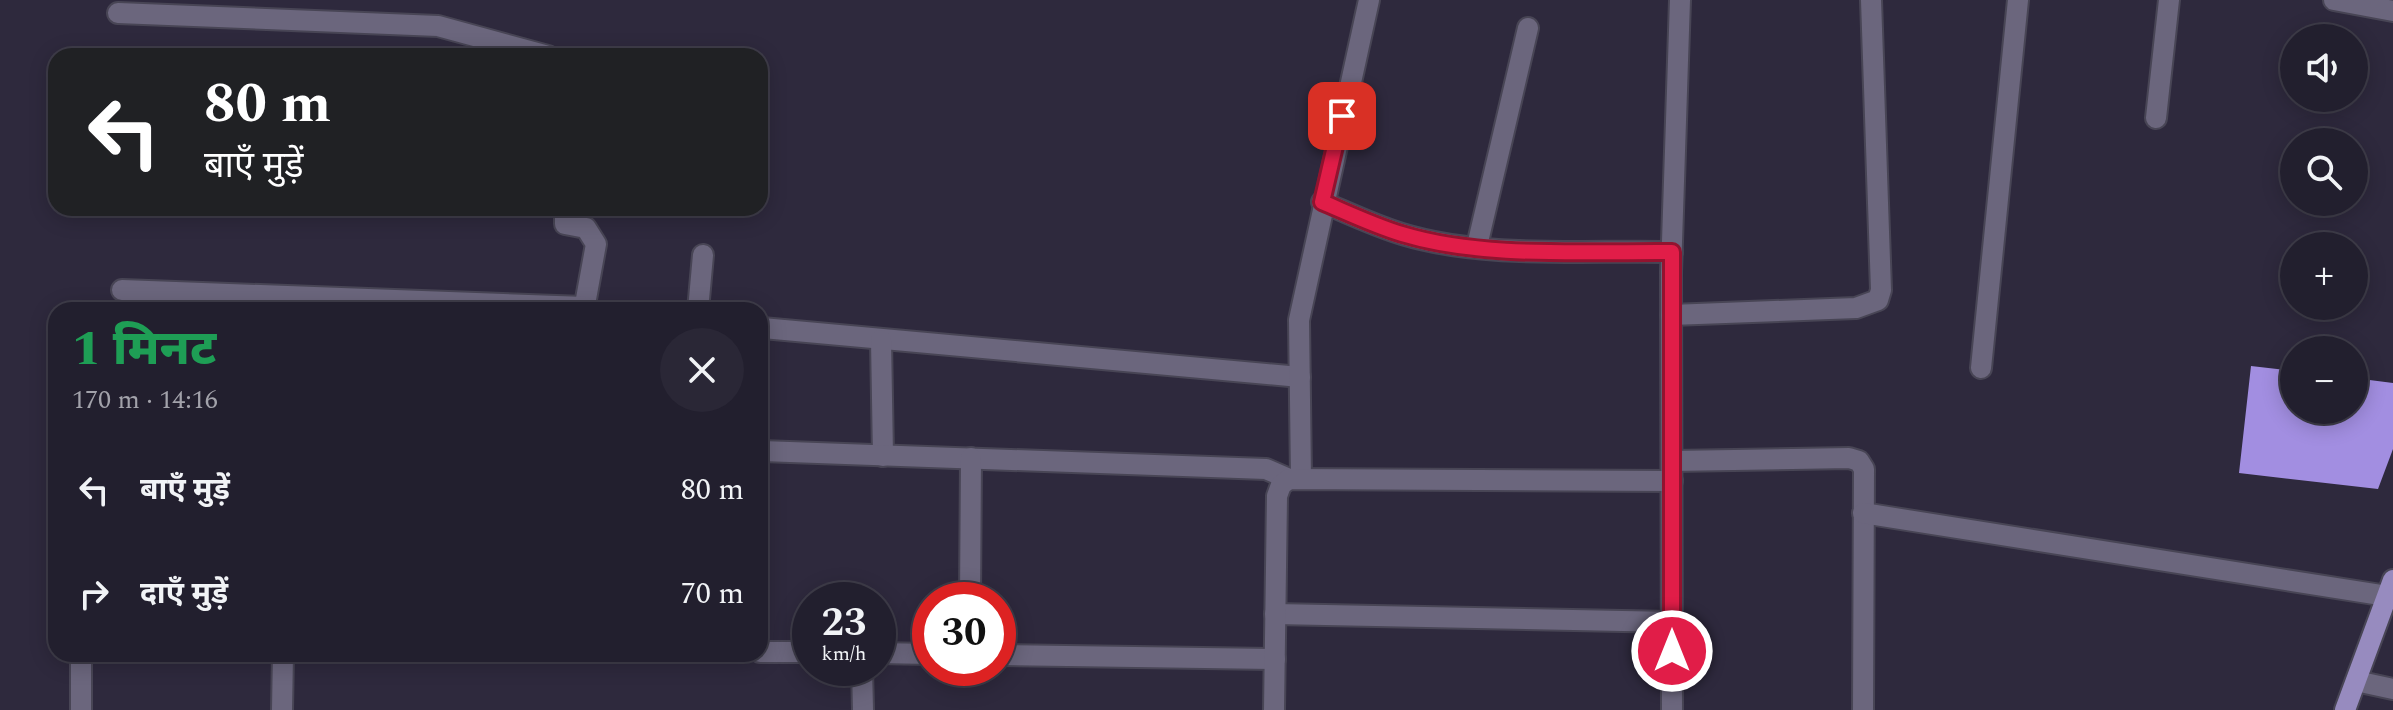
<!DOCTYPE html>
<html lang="hi">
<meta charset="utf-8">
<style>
body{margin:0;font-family:Spectral,"Noto Sans Devanagari",serif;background:#2a2736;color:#f1f3f6;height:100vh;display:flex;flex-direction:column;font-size:30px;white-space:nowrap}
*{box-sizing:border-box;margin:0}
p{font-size:26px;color:#a2a2aa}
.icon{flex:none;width:44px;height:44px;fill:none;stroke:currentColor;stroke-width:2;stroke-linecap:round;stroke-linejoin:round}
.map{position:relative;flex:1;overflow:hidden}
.panel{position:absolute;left:48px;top:302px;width:720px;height:360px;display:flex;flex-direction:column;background:#221f2e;border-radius:24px;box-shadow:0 4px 20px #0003,0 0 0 2px #3f3d4a}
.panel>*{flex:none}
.banner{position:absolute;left:48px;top:48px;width:720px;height:168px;border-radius:24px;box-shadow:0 4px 20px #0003,0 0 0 2px #3f3d4a;background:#202124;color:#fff;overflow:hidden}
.controls{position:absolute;left:2280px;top:24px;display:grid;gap:16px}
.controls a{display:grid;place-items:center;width:88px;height:88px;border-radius:50%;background:#221f2e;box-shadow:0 4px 20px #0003,0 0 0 2px #3f3d4a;font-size:40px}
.speed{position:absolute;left:792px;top:582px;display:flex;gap:16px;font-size:40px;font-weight:700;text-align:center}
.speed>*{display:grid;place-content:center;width:104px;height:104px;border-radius:50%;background:#221f2e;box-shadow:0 4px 20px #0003,0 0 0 2px #3f3d4a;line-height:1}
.speed small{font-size:20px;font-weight:400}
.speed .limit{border:12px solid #d22;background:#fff;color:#111}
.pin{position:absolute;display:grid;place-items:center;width:68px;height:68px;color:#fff;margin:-34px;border-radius:16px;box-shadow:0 4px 12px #0006}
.me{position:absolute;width:88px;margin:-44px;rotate:0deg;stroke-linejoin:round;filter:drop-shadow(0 0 6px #0008)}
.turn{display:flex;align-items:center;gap:28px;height:168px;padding:0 24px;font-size:36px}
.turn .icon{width:104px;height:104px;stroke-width:2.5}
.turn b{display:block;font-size:56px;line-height:68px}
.round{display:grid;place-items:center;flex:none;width:84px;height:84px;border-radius:42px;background:#2a2736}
.headline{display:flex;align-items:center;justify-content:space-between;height:136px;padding:0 24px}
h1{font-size:48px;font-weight:800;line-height:60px;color:#1e9e55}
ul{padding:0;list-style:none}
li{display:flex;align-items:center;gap:24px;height:104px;padding:0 24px}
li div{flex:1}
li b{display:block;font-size:30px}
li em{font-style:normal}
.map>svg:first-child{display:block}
.building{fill:#a28ee1}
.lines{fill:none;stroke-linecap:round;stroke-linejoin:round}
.minor-casing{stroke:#484555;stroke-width:24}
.major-casing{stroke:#484555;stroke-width:24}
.minor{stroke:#6b667d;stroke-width:20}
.major{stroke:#978bbf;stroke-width:20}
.route-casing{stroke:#92132f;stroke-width:20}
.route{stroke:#e11d48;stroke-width:14}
</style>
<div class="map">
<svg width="2393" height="710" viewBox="0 0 2393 710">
<rect width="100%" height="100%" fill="#2e293d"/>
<!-- building -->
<path class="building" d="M2251 366 2294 371V410H2354V378L2393 383V449L2378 489 2239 473Z"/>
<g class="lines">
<!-- minor casing -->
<g class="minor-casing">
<g id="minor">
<path d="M2334 0 2393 11"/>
<path d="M118 13 438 26 548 56"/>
<path d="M2156 118 2169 0"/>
<path d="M1322 202C1348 213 1375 226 1402 234 1484 259 1586 250 1672 252"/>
<path d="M565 208V224L586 228 596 244 584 310"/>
<path d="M1477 246 1528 28"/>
<path d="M122 290 585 307"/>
<path d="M698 310 703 255"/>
<path d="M1671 315 1856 308 1878 300 1881 290 1871 0"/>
<path d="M762 328 1300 377"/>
<path d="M881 340 883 456"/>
<path d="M1981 368 2018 0"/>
<path d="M760 451 1266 469 1289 479"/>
<path d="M1672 461 1849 458 1859 461 1864 469 1863 710"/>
<path d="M1301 479 1299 320 1369 0"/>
<path d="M1863 513 2387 596"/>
<path d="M970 600 971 458"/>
<path d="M1275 614 1672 622"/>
<path d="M760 652H810"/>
<path d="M878 653 930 654"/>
<path d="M81 654V710"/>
<path d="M998 655 1275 659"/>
<path d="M862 668 863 710"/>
<path d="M2356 681 2393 689"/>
<path d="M282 710 283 654"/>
<path d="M1274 710 1277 496 1281 485 1289 479 1672 481"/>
<path d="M1672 710 1671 272 1680 0"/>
</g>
</g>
<!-- major casing -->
<g class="major-casing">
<path id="major" d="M2345 710 2393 580"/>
</g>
<!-- minor -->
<use href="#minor" class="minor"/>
<!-- major -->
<use href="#major" class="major"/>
</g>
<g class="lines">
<!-- route casing -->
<g class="route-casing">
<path id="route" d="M1342 116 1322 202C1348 213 1375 226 1402 234 1484 259 1587 251 1672 252V651"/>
</g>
<!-- route -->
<use href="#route" class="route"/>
</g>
</svg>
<div class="controls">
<a><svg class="icon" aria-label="sound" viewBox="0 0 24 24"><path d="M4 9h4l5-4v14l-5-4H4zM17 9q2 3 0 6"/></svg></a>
<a><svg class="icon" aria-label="search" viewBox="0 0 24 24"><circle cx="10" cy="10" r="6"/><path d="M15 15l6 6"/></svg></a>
<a>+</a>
<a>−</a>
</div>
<div class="speed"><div>23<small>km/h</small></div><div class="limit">30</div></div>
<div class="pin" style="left:1342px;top:116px;background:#d93025"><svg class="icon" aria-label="arrive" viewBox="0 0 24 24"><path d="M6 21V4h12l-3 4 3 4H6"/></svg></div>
<svg class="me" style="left:1672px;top:651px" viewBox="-20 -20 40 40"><circle r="17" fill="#e11d48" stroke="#fff" stroke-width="3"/><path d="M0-11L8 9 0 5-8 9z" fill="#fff"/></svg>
<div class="banner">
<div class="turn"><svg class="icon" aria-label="left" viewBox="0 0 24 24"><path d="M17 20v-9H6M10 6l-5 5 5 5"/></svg><div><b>80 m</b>बाएँ मुड़ें</div></div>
</div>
<section class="panel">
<div class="headline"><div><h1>1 मिनट</h1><p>170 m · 14:16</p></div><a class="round"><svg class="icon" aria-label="close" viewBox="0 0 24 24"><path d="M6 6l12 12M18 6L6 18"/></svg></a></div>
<ul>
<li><svg class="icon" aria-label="left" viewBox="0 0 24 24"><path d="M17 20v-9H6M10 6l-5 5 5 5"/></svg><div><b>बाएँ मुड़ें</b></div><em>80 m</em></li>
<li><svg class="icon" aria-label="right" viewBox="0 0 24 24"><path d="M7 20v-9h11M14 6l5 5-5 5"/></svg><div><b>दाएँ मुड़ें</b></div><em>70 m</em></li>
</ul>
</section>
</div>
